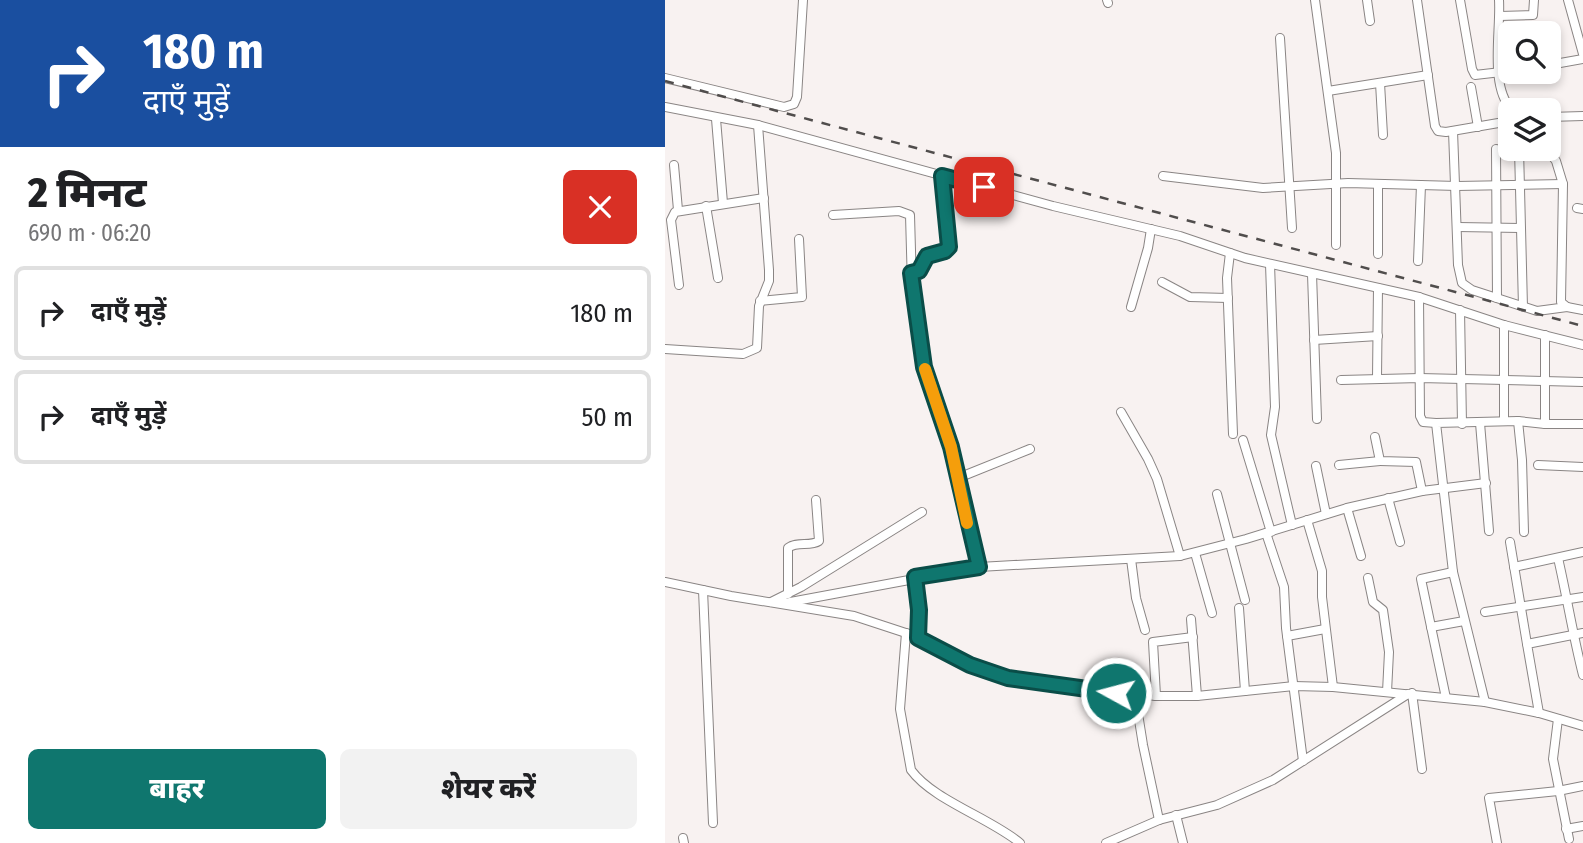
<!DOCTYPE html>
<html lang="hi">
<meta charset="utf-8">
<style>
body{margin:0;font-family:"Fira Sans Condensed","Noto Sans Devanagari",sans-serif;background:#f2f2f2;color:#202124;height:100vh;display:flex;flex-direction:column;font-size:26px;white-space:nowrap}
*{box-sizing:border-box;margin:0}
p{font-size:23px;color:#757577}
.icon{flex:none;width:38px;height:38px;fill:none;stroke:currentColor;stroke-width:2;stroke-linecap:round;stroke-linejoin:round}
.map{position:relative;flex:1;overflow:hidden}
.panel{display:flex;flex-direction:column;background:#fff;width:665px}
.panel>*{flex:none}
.guide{background:#1a4fa0;color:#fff;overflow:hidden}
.buttons{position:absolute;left:833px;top:21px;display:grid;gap:14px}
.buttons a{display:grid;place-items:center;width:63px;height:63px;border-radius:10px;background:#fff;box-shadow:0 4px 10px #0003;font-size:35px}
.pin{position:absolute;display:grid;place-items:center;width:60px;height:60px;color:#fff;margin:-30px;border-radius:14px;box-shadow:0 4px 10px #0006}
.me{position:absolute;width:77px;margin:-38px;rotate:277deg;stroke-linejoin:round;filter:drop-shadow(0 0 5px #0008)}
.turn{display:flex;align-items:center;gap:24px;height:147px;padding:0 28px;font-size:32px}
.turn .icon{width:91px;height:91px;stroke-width:2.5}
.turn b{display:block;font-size:49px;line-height:60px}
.round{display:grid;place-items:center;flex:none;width:74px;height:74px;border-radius:10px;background:#f2f2f2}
.overview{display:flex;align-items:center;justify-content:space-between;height:119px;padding:0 28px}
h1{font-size:42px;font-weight:800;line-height:52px}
.cta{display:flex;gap:14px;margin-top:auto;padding:14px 28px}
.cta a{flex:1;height:80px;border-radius:10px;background:#0f766e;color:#fff;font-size:28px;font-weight:800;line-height:80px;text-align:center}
.cta a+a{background:#f2f2f2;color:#202124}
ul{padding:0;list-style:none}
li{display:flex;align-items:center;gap:21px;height:94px;margin:0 14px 10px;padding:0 14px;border:4px solid #e0e0e0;border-radius:10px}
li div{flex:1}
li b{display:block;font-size:26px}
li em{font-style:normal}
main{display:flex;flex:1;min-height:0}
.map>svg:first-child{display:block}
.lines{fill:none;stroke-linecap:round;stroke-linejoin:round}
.street-casing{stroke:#8a8584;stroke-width:10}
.street{stroke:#fff;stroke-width:8}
.rail{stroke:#504d4c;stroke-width:2.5;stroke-dasharray:9 9;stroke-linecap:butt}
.route-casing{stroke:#0a4d48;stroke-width:18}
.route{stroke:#0f766e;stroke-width:12}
.slow{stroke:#f59e0b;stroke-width:12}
</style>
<main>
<section class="panel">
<div class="guide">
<div class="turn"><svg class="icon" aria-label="right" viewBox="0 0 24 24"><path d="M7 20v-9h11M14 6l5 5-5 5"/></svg><div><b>180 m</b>दाएँ मुड़ें</div></div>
</div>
<div class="overview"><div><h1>2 मिनट</h1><p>690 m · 06:20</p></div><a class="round" style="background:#d93025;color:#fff"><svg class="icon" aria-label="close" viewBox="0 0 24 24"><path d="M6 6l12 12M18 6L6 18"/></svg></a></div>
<ul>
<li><svg class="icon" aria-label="right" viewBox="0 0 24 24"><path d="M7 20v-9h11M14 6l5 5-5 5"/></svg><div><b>दाएँ मुड़ें</b></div><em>180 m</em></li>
<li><svg class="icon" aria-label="right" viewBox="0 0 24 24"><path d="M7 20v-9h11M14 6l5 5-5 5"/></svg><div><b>दाएँ मुड़ें</b></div><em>50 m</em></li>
</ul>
<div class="cta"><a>बाहर</a><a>शेयर करें</a></div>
</section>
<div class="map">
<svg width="918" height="843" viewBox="0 0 918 843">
<rect width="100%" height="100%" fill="#f8f2f1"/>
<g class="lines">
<!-- street casing -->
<g class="street-casing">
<g id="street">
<path d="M442 0 443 3"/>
<path d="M650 0 671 153V245"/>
<path d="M702 0 705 21"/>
<path d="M752 0 770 126 773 131 781 132 845 121"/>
<path d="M795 0 807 69 810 75 845 71"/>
<path d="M834 0C836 31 824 87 847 110"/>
<path d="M903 0 918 54"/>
<path d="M835 16 868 15 869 0"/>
<path d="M615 38 627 228"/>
<path d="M884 65 918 59"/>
<path d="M0 78 119 107 129 104 132 97 138 0"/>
<path d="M715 83 718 135"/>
<path d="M806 87 813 127"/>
<path d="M663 91 763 75"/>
<path d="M0 107 93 125 388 206 515 236 580 258 754 297 839 325 918 345"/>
<path d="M884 117 918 116"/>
<path d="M51 119 58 203"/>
<path d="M788 131 793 265 797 283 807 290 872 311 902 307"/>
<path d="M831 149 832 298"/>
<path d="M854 149 858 307"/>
<path d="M882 149 891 161 898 184 896 302 902 307 918 310"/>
<path d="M9 165 13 210"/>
<path d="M498 176 598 188 683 183 792 186 898 184"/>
<path d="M41 206 53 278"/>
<path d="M912 208 918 209"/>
<path d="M168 215 234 211 245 215 247 286 259 367 286 447 314 567"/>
<path d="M793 227 855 228"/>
<path d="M565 253 562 278 568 434"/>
<path d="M713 254V184"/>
<path d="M753 261 756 185"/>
<path d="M605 264 610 407 606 435 627 525"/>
<path d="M246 273 254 271 262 256 280 251 284 247 277 176"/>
<path d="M647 274 652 419"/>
<path d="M497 282 525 297 563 298"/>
<path d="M14 285 6 220 10 212 99 198"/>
<path d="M754 297 755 416 758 422 771 423"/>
<path d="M95 301 137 297 134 239"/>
<path d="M466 307 483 248 486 229"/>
<path d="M795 310 797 424"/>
<path d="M649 340 713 336"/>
<path d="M0 349 78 354 92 348 94 306 104 281V270L93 125"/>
<path d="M712 378 713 288"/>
<path d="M676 380 755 378 918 382"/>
<path d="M456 412 483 459 492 479 515 556"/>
<path d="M839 421V325"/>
<path d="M853 421 857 460 859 532"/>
<path d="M815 423 824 531"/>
<path d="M880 424V335"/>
<path d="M710 437 715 461 751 462 757 491"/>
<path d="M578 440 606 532"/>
<path d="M674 465 715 461"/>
<path d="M873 465 918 467"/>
<path d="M651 466 661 514"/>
<path d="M293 478 365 449"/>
<path d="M552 494 580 600"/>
<path d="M723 498 735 542"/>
<path d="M682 508 696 556"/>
<path d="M642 520 657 571V597L668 687"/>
<path d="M601 533 619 587 621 628 638 761"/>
<path d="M845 542 862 644"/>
<path d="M530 553 547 613"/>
<path d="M893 558C902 597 908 636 918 675"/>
<path d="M466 559 471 598 480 630"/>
<path d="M849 567 918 552"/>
<path d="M250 577 254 610 253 637"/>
<path d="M703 578 708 602 718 610 724 652 722 692"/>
<path d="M0 582 66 596 189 616 253 637 323 672 379 685 491 696H532L629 686 668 687 820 702 874 713 918 726"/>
<path d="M38 590 48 823"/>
<path d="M123 594V548C132 541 145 547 154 541L151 500"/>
<path d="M106 602 136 587 257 512"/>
<path d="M120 603 314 567 515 556 581 539 682 508 757 491 821 483"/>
<path d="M574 608 580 691"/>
<path d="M820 612 918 597"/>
<path d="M526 619 532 696"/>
<path d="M766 627 799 621"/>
<path d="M241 633 235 709 246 770C268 800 325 818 355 843"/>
<path d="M622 636 660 629"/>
<path d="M747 693 757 769"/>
<path d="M470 695 478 745 494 820"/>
<path d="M491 696 488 642 528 637"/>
<path d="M781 698 756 579 788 572"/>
<path d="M820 702 788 572 771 423 853 421 880 424H918"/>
<path d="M874 713 862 644 918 633"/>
<path d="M893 719 888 759 904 839"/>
<path d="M511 815 518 843"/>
<path d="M901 829 918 826"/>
<path d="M18 838 19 843"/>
<path d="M441 843 494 820 552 805 608 780 743 694"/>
<path d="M832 843 824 798 893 791 918 786"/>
</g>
</g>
<!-- street -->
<use href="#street" class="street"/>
<!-- rail -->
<path class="rail" d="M0 81 918 326"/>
</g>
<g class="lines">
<!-- route casing -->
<g class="route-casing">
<path id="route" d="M319 187 277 176 284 247 280 251 262 256 254 271 246 273 259 367 286 447 314 567 250 577 254 610 253 638 305 665 343 678 451 693"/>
</g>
<!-- route -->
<use href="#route" class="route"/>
<!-- slow -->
<path class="slow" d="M260 369 286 447 302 523"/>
</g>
</svg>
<div class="buttons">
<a><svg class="icon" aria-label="search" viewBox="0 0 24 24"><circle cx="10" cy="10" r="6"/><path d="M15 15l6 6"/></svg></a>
<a><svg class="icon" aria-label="layers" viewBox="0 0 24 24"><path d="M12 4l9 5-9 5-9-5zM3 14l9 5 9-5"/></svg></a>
</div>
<div class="pin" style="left:319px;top:187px;background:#d93025"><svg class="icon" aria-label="arrive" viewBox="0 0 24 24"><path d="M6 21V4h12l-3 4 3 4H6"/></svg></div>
<svg class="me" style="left:451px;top:693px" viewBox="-20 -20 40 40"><circle r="17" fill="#0f766e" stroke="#fff" stroke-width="3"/><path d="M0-11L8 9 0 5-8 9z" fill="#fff"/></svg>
</div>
</main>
